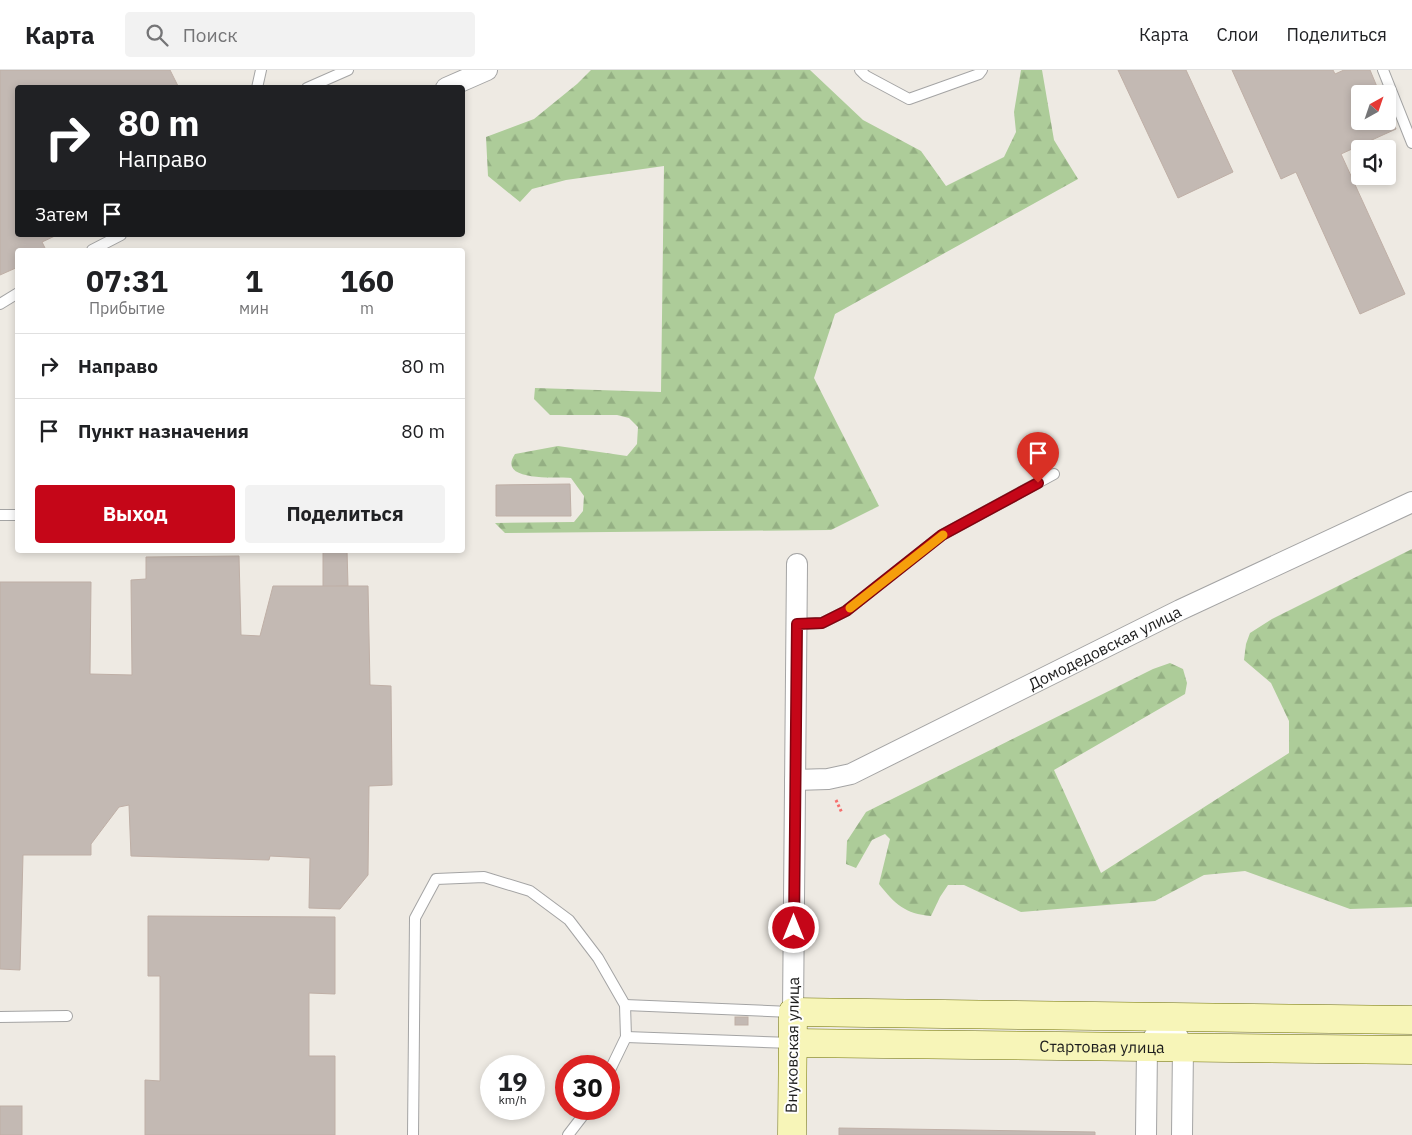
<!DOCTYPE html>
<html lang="ru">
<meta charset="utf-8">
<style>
body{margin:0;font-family:"IBM Plex Sans",sans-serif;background:#f2f2f2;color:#202124;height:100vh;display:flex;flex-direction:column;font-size:19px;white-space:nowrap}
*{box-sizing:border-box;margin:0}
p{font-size:16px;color:#757577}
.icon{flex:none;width:28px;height:28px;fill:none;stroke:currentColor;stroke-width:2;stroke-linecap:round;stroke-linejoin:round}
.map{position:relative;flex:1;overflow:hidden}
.drawer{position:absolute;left:15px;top:178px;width:450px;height:305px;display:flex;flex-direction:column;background:#fff;border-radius:5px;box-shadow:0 2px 8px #0003}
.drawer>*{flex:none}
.banner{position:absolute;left:15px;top:15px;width:450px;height:152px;border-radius:5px;box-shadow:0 2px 8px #0003;background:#202124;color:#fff;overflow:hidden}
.needle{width:32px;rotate:40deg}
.controls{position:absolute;left:1351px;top:15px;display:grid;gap:10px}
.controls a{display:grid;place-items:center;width:45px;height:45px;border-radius:5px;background:#fff;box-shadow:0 2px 8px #0003;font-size:25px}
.speed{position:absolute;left:480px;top:985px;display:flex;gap:10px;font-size:25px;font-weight:700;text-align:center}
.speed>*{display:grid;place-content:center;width:65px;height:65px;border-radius:50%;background:#fff;box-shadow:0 2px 8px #0003;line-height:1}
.speed small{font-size:12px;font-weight:400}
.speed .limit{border:8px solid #d22;background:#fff;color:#111}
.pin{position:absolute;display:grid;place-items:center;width:42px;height:42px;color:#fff;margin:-51px -21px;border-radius:50% 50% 50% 0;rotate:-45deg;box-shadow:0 0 5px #0007}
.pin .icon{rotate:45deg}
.me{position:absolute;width:55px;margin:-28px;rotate:0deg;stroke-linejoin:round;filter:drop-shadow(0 0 4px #0008)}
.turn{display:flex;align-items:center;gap:18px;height:105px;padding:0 20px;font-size:22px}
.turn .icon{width:65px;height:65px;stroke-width:2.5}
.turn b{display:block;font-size:35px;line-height:42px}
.then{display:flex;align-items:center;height:48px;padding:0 20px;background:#0003;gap:10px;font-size:19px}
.eta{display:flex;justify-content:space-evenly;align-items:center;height:85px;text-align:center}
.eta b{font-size:30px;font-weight:700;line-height:35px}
.cta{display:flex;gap:10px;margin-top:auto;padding:10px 20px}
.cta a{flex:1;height:58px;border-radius:5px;background:#c50618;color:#fff;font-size:20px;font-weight:700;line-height:58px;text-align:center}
.cta a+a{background:#f2f2f2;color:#202124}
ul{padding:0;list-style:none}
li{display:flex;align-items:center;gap:15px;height:65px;padding:0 20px;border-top:1px solid #e0e0e0}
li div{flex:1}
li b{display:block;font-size:19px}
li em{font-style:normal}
header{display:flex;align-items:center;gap:30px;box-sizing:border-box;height:70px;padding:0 25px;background:#fff;border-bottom:1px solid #e0e0e0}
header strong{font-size:24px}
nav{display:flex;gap:28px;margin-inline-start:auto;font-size:18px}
.search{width:350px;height:45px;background:#f2f2f2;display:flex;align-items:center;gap:12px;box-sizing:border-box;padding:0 18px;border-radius:5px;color:#757577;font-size:19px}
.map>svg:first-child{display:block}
.forest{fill:url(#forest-firs)}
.building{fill:#c3b9b3;stroke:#bfafa6}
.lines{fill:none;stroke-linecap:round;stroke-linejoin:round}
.lane-casing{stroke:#a4a4a4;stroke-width:12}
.street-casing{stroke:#a4a4a4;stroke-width:22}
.secondary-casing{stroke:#6f7108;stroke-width:29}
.path{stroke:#f56f6d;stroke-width:3;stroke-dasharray:2.5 2.5;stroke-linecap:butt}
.lane{stroke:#fff;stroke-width:10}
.street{stroke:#fff;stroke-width:20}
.secondary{stroke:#f7f5b8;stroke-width:28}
.route-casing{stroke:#800410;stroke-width:12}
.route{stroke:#c50618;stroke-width:9}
.slow{stroke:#f59e0b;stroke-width:9}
.labels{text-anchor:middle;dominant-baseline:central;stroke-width:4;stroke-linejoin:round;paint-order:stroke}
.street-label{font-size:16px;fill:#1d1d1d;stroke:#fff}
</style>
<header>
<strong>Карта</strong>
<div class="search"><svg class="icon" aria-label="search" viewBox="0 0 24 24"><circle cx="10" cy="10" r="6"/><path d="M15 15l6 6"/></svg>Поиск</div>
<nav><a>Карта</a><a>Слои</a><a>Поделиться</a></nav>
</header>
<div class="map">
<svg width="1412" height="1065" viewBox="0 0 1412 1065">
<defs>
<pattern id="forest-firs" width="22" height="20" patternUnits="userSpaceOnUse" patternTransform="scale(1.25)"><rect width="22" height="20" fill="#adcc99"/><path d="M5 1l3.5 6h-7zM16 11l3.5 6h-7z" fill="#94af83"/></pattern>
</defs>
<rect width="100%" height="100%" fill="#eeeae3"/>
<!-- forest -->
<g class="forest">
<path d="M591 0H810L863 50 921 81 946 116 1004 87 1016 62 1014 42 1021 0H1042L1054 70 1078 109 835 244 814 308 879 436 831 460 505 463 495 453 574 452 583 441 584 426 571 408C556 407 496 412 515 384L558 376 627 386 637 374 638 357 629 348 617 345H550L534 329 535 318 661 322 664 96 566 110 532 119 520 132 488 106 486 67 534 49 577 14Z"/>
<path d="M1412 479V837L1350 839 1245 801 1204 805 1155 831 1021 842 964 815H948L940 827 931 846C905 844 895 834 879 814L890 769 885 764 872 770 856 798 846 794 847 771 866 742 1153 599 1170 593 1183 599 1187 613 1185 624 1054 700 1101 803 1289 683V651L1271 613 1244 590 1246 574 1250 563 1272 549Z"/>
</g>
<!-- building -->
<g class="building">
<path d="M0 0H170L179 18H18V165H57L42 172 46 180H18V197L0 205Z"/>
<path d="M1118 0H1186L1233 102 1178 128Z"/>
<path d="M1232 0H1333L1335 4 1344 0H1370L1380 24H1360V51H1388V39L1396 59 1341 84 1405 224 1360 244 1296 102 1281 109Z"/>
<path d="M570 414 571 446H496V415Z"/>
<path d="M323 480H347L348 516 323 517Z"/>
<path d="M239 486 241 565 260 566 273 516H368L370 615 391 616 392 715 369 716 368 805 340 839 309 838 310 788 270 786 269 790 131 786 129 735 119 737 91 774V785H23L20 900 0 899V512H91L90 604 132 605 131 510 146 509V487Z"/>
<path d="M148 846 335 847V924L309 923V986H335V1065H145V1010L160 1011V906H148Z"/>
<rect x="735" y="947" width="13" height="8"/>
<rect x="0" y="1036" width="22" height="29"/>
<path d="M839 1058 1095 1062V1065H839Z"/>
</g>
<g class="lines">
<!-- lane casing -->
<g class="lane-casing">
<g id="lane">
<path d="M860 0 866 6 909 29 979 4 982 0"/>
<path d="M1383 0 1412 73"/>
<path d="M257 18 261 0"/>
<path d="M307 18 348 0"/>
<path d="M92 180 121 165"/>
<path d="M0 234 18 223"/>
<path d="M0 445H18"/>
<path d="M797 554 822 553 846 541 942 465 1054 404"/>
<path d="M625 935 791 942"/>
<path d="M0 947 67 946"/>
<path d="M626 967 792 973"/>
<path d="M413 1065 415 848 436 809 484 807 530 821 569 850 598 888 625 935 626 967 609 1002"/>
<path d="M568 1065 588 1039"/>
</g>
</g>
<!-- street casing -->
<g class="street-casing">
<g id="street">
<path d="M446 18 487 0"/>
<path id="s1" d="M795 710 828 709 851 704 1180 540 1412 432"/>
<path d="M793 942 797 494"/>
<path d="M1146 1065 1147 977 1168 947 1183 977 1182 1065"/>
</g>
</g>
<!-- secondary casing -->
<g class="secondary-casing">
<g id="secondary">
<path id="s2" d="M793 973 1412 980"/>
<path d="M792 1065 793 942 1412 950"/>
</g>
</g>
<!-- path -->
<path class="path" d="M836 730 842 743"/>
<!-- lane -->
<use href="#lane" class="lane"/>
<!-- street -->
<use href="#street" class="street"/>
<!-- secondary -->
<use href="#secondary" class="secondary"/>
</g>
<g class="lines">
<!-- route casing -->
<g class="route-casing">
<path id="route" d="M794 858 797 554 822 553 846 541 942 465 1038 413"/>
</g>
<!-- route -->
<use href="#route" class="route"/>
<!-- slow -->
<path class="slow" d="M850 538 943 465"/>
</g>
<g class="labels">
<!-- street labels -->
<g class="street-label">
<text stroke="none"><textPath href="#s1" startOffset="340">Домодедовская улица</textPath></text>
<text transform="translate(792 975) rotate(-89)">Внуковская улица</text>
<text stroke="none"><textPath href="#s2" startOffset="309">Стартовая улица</textPath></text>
</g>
</g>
</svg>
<div class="controls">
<a><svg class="needle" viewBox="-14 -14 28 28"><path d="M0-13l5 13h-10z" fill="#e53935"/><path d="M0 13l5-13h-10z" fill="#757577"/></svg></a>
<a><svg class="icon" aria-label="sound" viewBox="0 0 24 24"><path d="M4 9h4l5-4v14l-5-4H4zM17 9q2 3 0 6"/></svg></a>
</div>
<div class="speed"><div>19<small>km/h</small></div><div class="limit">30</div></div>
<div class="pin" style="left:1038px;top:413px;background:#d93025"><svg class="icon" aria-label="arrive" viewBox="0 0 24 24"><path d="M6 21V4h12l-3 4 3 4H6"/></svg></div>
<svg class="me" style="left:794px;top:858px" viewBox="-20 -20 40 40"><circle r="17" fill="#c50618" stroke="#fff" stroke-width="3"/><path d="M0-11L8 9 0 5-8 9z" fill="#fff"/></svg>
<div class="banner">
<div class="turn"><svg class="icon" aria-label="right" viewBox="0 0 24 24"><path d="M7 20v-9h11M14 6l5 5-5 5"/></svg><div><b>80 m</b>Направо</div></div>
<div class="then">Затем<svg class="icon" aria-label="arrive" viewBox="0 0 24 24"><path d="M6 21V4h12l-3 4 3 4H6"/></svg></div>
</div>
<section class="drawer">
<div class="eta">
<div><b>07:31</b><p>Прибытие</p></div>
<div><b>1</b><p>мин</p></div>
<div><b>160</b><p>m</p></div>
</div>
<ul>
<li><svg class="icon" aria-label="right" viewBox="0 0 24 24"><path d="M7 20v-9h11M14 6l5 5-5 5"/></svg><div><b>Направо</b></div><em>80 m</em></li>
<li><svg class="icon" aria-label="arrive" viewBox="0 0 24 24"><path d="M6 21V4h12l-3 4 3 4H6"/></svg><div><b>Пункт назначения</b></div><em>80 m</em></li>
</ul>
<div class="cta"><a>Выход</a><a>Поделиться</a></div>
</section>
</div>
